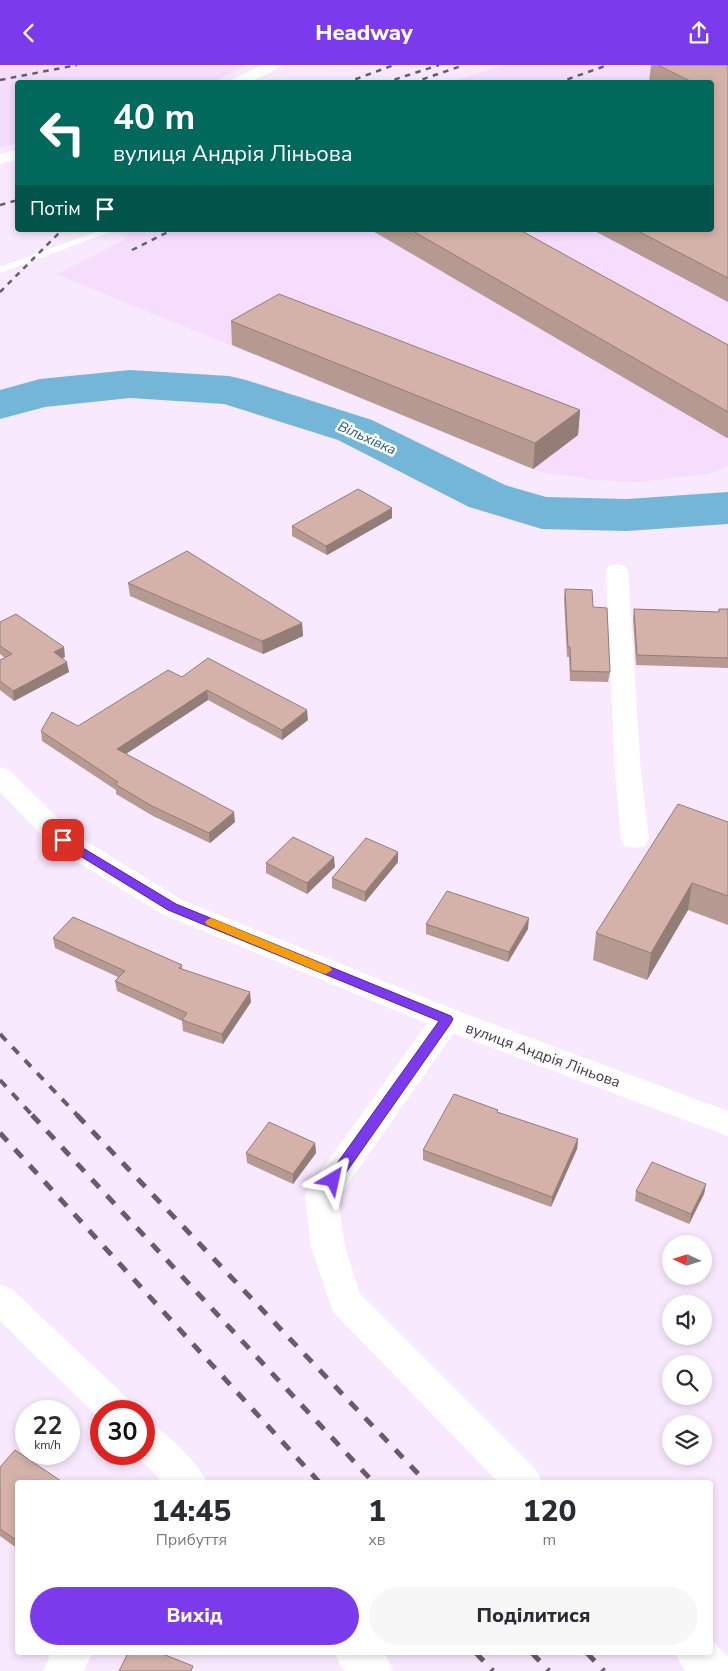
<!DOCTYPE html>
<html lang="uk">
<meta charset="utf-8">
<style>
body{margin:0;font-family:"Nunito Sans",sans-serif;background:#f7f7f7;color:#2b2b33;height:100vh;display:flex;flex-direction:column;font-size:19px;white-space:nowrap}
*{box-sizing:border-box;margin:0}
p{font-size:16px;color:#7c7c81}
.icon{flex:none;width:28px;height:28px;fill:none;stroke:currentColor;stroke-width:2;stroke-linecap:round;stroke-linejoin:round}
.map{position:relative;flex:1;overflow:hidden}
.sheet{position:absolute;left:15px;top:1415px;width:698px;height:175px;display:flex;flex-direction:column;background:#fff;border-radius:5px;box-shadow:0 2px 8px #0003}
.sheet>*{flex:none}
.hud{position:absolute;left:15px;top:15px;width:699px;height:152px;border-radius:5px;box-shadow:0 2px 8px #0003;background:#00695c;color:#fff;overflow:hidden}
.needle{width:32px;rotate:274deg}
.controls{position:absolute;left:662px;top:1170px;display:grid;gap:10px}
.controls a{display:grid;place-items:center;width:50px;height:50px;border-radius:50%;background:#fff;box-shadow:0 2px 8px #0003;font-size:25px}
.speed{position:absolute;left:15px;top:1335px;display:flex;gap:10px;font-size:25px;font-weight:700;text-align:center}
.speed>*{display:grid;place-content:center;width:65px;height:65px;border-radius:50%;background:#fff;box-shadow:0 2px 8px #0003;line-height:1}
.speed small{font-size:12px;font-weight:400}
.speed .limit{border:8px solid #d22;background:#fff;color:#111}
.pin{position:absolute;display:grid;place-items:center;width:42px;height:42px;color:#fff;margin:-21px;border-radius:10px;box-shadow:0 2px 8px #0006}
.me{position:absolute;width:55px;margin:-28px;rotate:36deg;stroke-linejoin:round;filter:drop-shadow(0 0 4px #0008)}
.turn{display:flex;align-items:center;gap:18px;height:105px;padding:0 15px;font-size:22px}
.turn .icon{width:65px;height:65px;stroke-width:2.5}
.turn b{display:block;font-size:35px;line-height:42px}
.then{display:flex;align-items:center;height:48px;padding:0 15px;background:#0003;gap:10px;font-size:19px}
.eta{display:flex;justify-content:space-evenly;align-items:center;height:85px;text-align:center}
.eta b{font-size:30px;font-weight:800;line-height:35px}
.button{display:flex;gap:10px;margin-top:auto;padding:10px 15px}
.button a{flex:1;height:58px;border-radius:30px;background:#7c3aed;color:#fff;font-size:20px;font-weight:800;line-height:58px;text-align:center}
.button a+a{background:#f7f7f7;color:#2b2b33}
header{display:flex;justify-content:space-between;align-items:center;height:65px;padding:0 15px;background:#7c3aed;color:#fff;font-size:22px;font-weight:800}
.map>svg:first-child{display:block}
.built{fill:#f6dcfd}
.lines{fill:none;stroke-linecap:round;stroke-linejoin:round}
.river{fill:#73b6d8;fill-rule:evenodd}
.service{fill:#fff;fill-rule:evenodd}
.minor{fill:#fff;fill-rule:evenodd}
.tertiary{fill:#fff;fill-rule:evenodd}
.rail-far2{stroke:#665d6a;stroke-width:2.5;stroke-dasharray:5.5 5.5;stroke-linecap:butt}
.rail-far1{stroke:#665d6a;stroke-width:4;stroke-dasharray:9 9;stroke-linecap:butt}
.rail{stroke:#665d6a;stroke-width:5;stroke-dasharray:11 11;stroke-linecap:butt}
.wall{fill:#b69991}
.shaded-wall{fill:#947d76}
.building{fill:#d4b2a9;stroke:#947d76}
.route{fill:#7c3aed;stroke:#51269a}
.slow{fill:#f59e0b}
.labels{text-anchor:middle;dominant-baseline:central;stroke-width:5;stroke-linejoin:round;paint-order:stroke}
.far-water-label{font-size:14px;font-style:italic;fill:#255a72;stroke:#fcfcfc}
.street-label{font-size:15px;fill:#413944;stroke:#fcfcfc}
</style>
<header><svg class="icon" aria-label="back" viewBox="0 0 24 24"><path d="M15 5l-7 7 7 7"/></svg>Headway<svg class="icon" aria-label="share" viewBox="0 0 24 24"><path d="M12 15V3M7 8l5-5 5 5M5 13v7h14v-7"/></svg></header>
<div class="map">
<svg width="728" height="1606" viewBox="0 0 728 1606">
<rect width="100%" height="100%" fill="#f9e9fe"/>
<!-- built -->
<g class="built">
<path d="M0 0H246L214 17 18 18 17 78 0 83Z"/>
<path d="M503 0H728V401L708 409 638 417 596 415 541 407 56 209 128 173 114 165H711V18L452 17Z"/>
</g>
<g class="lines">
<!-- river -->
<path class="river" d="M130 305 229 311 246 315 372 355 505 420 546 432 627 434 728 427V459L627 466 542 464 469 442 338 375 224 339 130 333 45 342 0 354V325L40 314Z"/>
<!-- service -->
<path class="service" d="M101 165H115L0 208V202Z"/>
<!-- minor -->
<g class="minor">
<path d="M262 0H282L279 3 249 18H229L231 15Z"/>
<path d="M18 84V94L0 99V89Z"/>
<path d="M617 499 625 501 628 506 641 708 649 774 645 781 635 783 625 781 621 774 615 708 606 506 609 501Z"/>
<path d="M447 943 458 946 462 954 458 962 338 1133 345 1182 360 1229 537 1406 542 1418H499L333 1247 311 1182 305 1131 309 1122 436 946Z"/>
<path d="M0 1219 12 1224 129 1335 134 1346H101V1355L0 1256Z"/>
<path d="M144 1356C165 1364 198 1397 207 1418H163L135 1389H144Z"/>
<path d="M710 1574 728 1592V1606H686L682 1602 676 1588H710Z"/>
<path d="M51 1588H92L84 1606H43Z"/>
<path d="M335 1588H383L387 1592 393 1606H345L341 1602Z"/>
</g>
<!-- tertiary -->
<path class="tertiary" d="M0 702 9 705 73 768 182 835 458 946 728 1046V1071L436 962 162 849 53 782 0 727Z"/>
<!-- rail-far2 -->
<g class="rail-far2">
<path d="M0 15 77 0"/>
<path d="M345 18 394 0"/>
<path d="M384 18 439 0"/>
<path d="M412 18 464 0"/>
<path d="M557 18 608 0"/>
<path d="M0 140 18 135"/>
<path d="M132 185 172 165"/>
<path d="M0 227 62 165"/>
</g>
<!-- rail-far1 -->
<g class="rail-far1">
<path d="M0 969 78 1051"/>
<path d="M0 1015 33 1051"/>
</g>
<!-- rail -->
<g class="rail">
<path d="M32 1050 374 1418"/>
<path d="M77 1050 427 1418"/>
<path d="M0 1068 320 1418"/>
<path d="M476 1588 493 1606"/>
<path d="M532 1588 549 1606"/>
<path d="M587 1588 604 1606"/>
</g>
</g>
<!-- wall -->
<g class="wall">
<path d="M651 0H728V237L593 165H711V18H651L649 17Z"/>
<path d="M371 165H520L728 280V373H727Z"/>
<path d="M231 256 580 345 578 370 533 404 232 280Z"/>
<path d="M392 453 327 490 292 471V461Z"/>
<path d="M128 518 302 558 303 571 263 589 130 531Z"/>
<path d="M565 524 593 542 610 607 608 617 570 616 569 592H567L564 534Z"/>
<path d="M634 544 718 547 719 544H728V603L636 600 633 554Z"/>
<path d="M0 557 65 592 62 593 69 607 14 636 0 625V595L5 593 0 589Z"/>
<path d="M182 612 308 655 282 675 208 635 126 689 235 757 210 778 153 751 116 729V725L42 676 41 666 78 661Z"/>
<path d="M728 757V860L688 845 647 915 593 895 596 868Z"/>
<path d="M398 797 365 837 332 823V813Z"/>
<path d="M266 798 335 802 307 829 266 808Z"/>
<path d="M426 859 528 864 508 897 426 869Z"/>
<path d="M53 873 182 900V904L251 937 223 979 183 966 182 956 117 926 115 916 118 912 55 883Z"/>
<path d="M497 1047 578 1074 577 1084 551 1142 423 1095V1085Z"/>
<path d="M315 1078 316 1088 293 1119 247 1098 246 1088Z"/>
<path d="M706 1119 704 1129 689 1159 635 1136 636 1126Z"/>
<path d="M0 1402 18 1418V1484L0 1471Z"/>
</g>
<!-- shaded-wall -->
<g class="shaded-wall">
<path d="M580 345 578 370 533 404 535 378Z"/>
<path d="M392 443V453L327 490 326 481Z"/>
<path d="M302 558 303 571 263 589 262 576Z"/>
<path d="M64 582 65 592 55 597 54 587Z"/>
<path d="M67 597 69 607 14 636 13 626Z"/>
<path d="M207 625 208 635 118 694 117 684Z"/>
<path d="M307 645 308 655 282 675V665Z"/>
<path d="M234 747 235 757 210 778 209 768Z"/>
<path d="M398 787V797L365 837V827Z"/>
<path d="M334 792 335 802 307 829V818Z"/>
<path d="M692 818 688 845 647 915 651 888Z"/>
<path d="M529 853 528 864 508 897 509 887Z"/>
<path d="M250 927 251 937 223 979 222 969Z"/>
<path d="M578 1074 577 1084 551 1142 552 1132Z"/>
<path d="M315 1078 316 1088 293 1119V1109Z"/>
<path d="M706 1119 704 1129 689 1159 691 1149Z"/>
</g>
<!-- building -->
<g class="building">
<path d="M658 0H728V213L636 165H711V18H694Z"/>
<path d="M411 165H520L728 280V347Z"/>
<path d="M279 229 580 345 535 378 231 256Z"/>
<path d="M358 424 392 443 326 481 292 461Z"/>
<path d="M187 486 302 558 262 576 128 518Z"/>
<path d="M565 524 592 525 593 542 607 543 610 607 571 606 570 582H568Z"/>
<path d="M634 544 719 547V544H728V593L637 590Z"/>
<path d="M16 549 64 582 54 587 67 597 13 626 0 616V595L12 589 0 581V557Z"/>
<path d="M208 593 307 645 282 665 207 625 117 684 234 747 209 768 152 741 115 719 118 717 41 666 52 647 78 661 168 605 182 612Z"/>
<path d="M678 739 728 757V831L692 818 651 888 596 868Z"/>
<path d="M293 772 334 792 307 818 266 798Z"/>
<path d="M366 773 398 787 365 827 332 813Z"/>
<path d="M447 826 529 853 509 887 426 859Z"/>
<path d="M73 852 182 900 179 903 250 927 222 969 182 955 187 948 115 916 125 906 53 873Z"/>
<path d="M454 1029 498 1045 497 1047 578 1074 552 1132 423 1085Z"/>
<path d="M269 1057 315 1078 293 1109 246 1088Z"/>
<path d="M652 1097 706 1119 691 1149 636 1126Z"/>
<path d="M15 1385 64 1418H18V1476L0 1464V1402Z"/>
<path d="M128 1588H160L193 1601 191 1606H119Z"/>
</g>
<!-- route -->
<path class="route" d="M63 771 176 839 451 951 453 954 451 958 338 1119 333 1121 328 1119 326 1115 328 1111 439 956 168 845 59 778 57 775Z"/>
<!-- slow -->
<path class="slow" d="M211 853 330 902 332 905 326 909 322 908 207 860 205 857 207 855Z"/>
<g class="labels">
<!-- far-water labels -->
<g class="far-water-label">
<text transform="translate(367 373) rotate(24)">Вільхівка</text>
</g>
<!-- street labels -->
<g class="street-label">
<text transform="translate(543 990) rotate(20)">вулиця Андрія Ліньова</text>
</g>
</g>
</svg>
<div class="controls">
<a><svg class="needle" viewBox="-14 -14 28 28"><path d="M0-13l5 13h-10z" fill="#e53935"/><path d="M0 13l5-13h-10z" fill="#7c7c81"/></svg></a>
<a><svg class="icon" aria-label="sound" viewBox="0 0 24 24"><path d="M4 9h4l5-4v14l-5-4H4zM17 9q2 3 0 6"/></svg></a>
<a><svg class="icon" aria-label="search" viewBox="0 0 24 24"><circle cx="10" cy="10" r="6"/><path d="M15 15l6 6"/></svg></a>
<a><svg class="icon" aria-label="layers" viewBox="0 0 24 24"><path d="M12 4l9 5-9 5-9-5zM3 14l9 5 9-5"/></svg></a>
</div>
<div class="speed"><div>22<small>km/h</small></div><div class="limit">30</div></div>
<div class="pin" style="left:63px;top:775px;background:#d93025"><svg class="icon" aria-label="arrive" viewBox="0 0 24 24"><path d="M6 21V4h12l-3 4 3 4H6"/></svg></div>
<svg class="me" style="left:333px;top:1115px" viewBox="-20 -20 40 40"><path d="M0-17L14 15 0 8-14 15z" fill="#7c3aed" stroke="#fff" stroke-width="4"/></svg>
<div class="hud">
<div class="turn"><svg class="icon" aria-label="left" viewBox="0 0 24 24"><path d="M17 20v-9H6M10 6l-5 5 5 5"/></svg><div><b>40 m</b>вулиця Андрія Ліньова</div></div>
<div class="then">Потім<svg class="icon" aria-label="arrive" viewBox="0 0 24 24"><path d="M6 21V4h12l-3 4 3 4H6"/></svg></div>
</div>
<section class="sheet">
<div class="eta">
<div><b>14:45</b><p>Прибуття</p></div>
<div><b>1</b><p>хв</p></div>
<div><b>120</b><p>m</p></div>
</div>
<div class="button"><a>Вихід</a><a>Поділитися</a></div>
</section>
</div>
